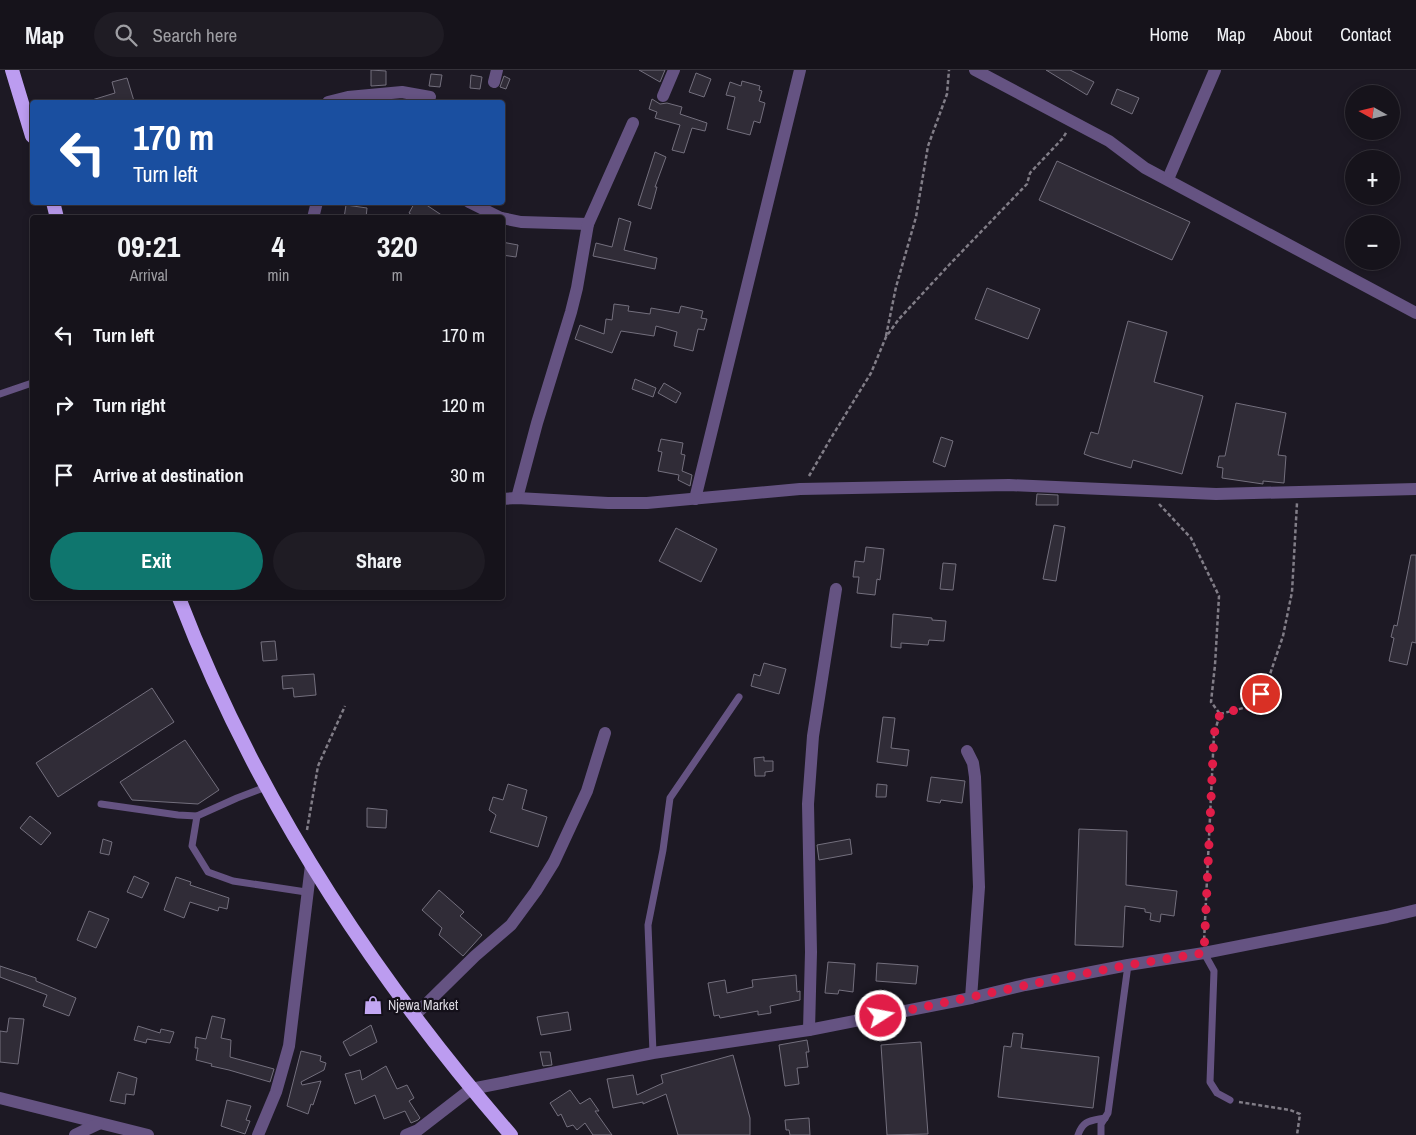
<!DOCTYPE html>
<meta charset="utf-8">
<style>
body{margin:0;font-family:"Archivo Narrow",sans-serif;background:#1f1c24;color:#f1f3f6;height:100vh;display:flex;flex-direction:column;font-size:19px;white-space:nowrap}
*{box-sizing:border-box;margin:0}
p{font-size:16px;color:#9e9ea3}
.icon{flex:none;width:28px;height:28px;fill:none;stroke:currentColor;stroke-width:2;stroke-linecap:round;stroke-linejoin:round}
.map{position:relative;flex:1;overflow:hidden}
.panel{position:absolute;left:30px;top:145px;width:475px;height:385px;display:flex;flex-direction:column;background:#16131b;border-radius:5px;box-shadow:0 2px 8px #0003,0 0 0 1px #35323a}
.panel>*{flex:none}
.guide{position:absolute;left:30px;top:30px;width:475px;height:105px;border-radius:5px;box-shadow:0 2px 8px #0003,0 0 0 1px #35323a;background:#1a4fa0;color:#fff;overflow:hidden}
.needle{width:32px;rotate:278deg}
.controls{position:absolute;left:1345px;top:15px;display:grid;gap:10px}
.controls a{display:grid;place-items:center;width:55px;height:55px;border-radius:50%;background:#16131b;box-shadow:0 2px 8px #0003,0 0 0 1px #35323a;font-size:25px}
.pin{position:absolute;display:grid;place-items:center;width:42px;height:42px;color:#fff;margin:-21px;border:2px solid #fff;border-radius:50%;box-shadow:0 1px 5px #0007}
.me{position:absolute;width:55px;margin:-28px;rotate:79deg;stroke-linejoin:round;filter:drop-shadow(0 0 4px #0008)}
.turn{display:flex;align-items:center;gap:18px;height:105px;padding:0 20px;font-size:22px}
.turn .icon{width:65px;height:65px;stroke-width:2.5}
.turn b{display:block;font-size:35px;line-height:42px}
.eta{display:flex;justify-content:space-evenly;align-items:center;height:85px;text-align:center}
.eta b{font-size:30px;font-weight:800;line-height:35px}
.button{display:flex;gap:10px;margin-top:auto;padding:10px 20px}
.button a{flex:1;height:58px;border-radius:30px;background:#0f766e;color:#fff;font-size:20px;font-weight:800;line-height:58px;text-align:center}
.button a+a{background:#1f1c24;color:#f1f3f6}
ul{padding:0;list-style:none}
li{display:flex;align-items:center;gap:15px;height:70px;padding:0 20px}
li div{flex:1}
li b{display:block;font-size:19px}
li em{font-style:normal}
header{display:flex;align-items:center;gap:30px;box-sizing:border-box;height:70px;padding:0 25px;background:#16131b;border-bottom:1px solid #35323a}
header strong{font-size:24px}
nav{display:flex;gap:28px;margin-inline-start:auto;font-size:18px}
.search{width:350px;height:45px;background:#1f1c24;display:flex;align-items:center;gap:12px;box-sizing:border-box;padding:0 18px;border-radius:28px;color:#9e9ea3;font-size:19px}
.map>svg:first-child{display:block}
.building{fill:#302c37;stroke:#736f7d}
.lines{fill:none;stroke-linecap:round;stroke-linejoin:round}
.path{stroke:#817d87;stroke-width:2.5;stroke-dasharray:4 2.5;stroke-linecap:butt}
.service{stroke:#655382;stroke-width:7}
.minor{stroke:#655382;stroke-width:12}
.trunk{stroke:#bc9cf0;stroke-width:14}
.route{stroke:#e11d48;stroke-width:9;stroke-dasharray:0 16.2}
.labels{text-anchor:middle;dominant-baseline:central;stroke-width:4.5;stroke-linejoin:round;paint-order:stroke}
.poi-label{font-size:14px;fill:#dbd8e0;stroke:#14101a;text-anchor:start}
</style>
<header>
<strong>Map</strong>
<div class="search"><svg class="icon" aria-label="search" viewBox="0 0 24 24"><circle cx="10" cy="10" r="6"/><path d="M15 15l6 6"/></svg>Search here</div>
<nav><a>Home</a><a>Map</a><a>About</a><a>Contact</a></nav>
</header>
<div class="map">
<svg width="1416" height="1065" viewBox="0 0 1416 1065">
<rect width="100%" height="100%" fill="#1d1924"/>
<!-- building -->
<g class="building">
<path d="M371 0 386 1V15L371 16Z"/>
<path d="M639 0H665L660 12Z"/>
<path d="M1046 0H1070L1094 12 1087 25Z"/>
<path d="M696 3 711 9 704 27 689 22Z"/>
<path d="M431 4 442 5 440 17 429 16Z"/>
<path d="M471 5 482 7 480 19 470 18Z"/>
<path d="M504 6 510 9 506 19 500 17Z"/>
<path d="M127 8 134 31 128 32H93L92 30 115 23 112 12Z"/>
<path d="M742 11 760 16 759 20 762 21 759 31 765 33 760 53 754 51 750 65 727 59 735 27 726 25 730 12 741 16Z"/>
<path d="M1117 19 1139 28 1132 44 1111 34Z"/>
<path d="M652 29 660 34 667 33 682 37 680 44 707 53 705 61 692 58 684 83 672 80 680 55 655 48 657 42 649 39Z"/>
<path d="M655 82 666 87 655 117H657L651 139 638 135Z"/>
<path d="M1057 91 1190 152 1172 190 1039 130Z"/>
<path d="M415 132H422L446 148H416L409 143Z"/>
<path d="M346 135 367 138 366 148H344Z"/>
<path d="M619 148 631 152 624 180 657 188 655 199 593 186 596 173 612 177Z"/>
<path d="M502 172 518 175 516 187 502 185Z"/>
<path d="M987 218 1040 239 1028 269 975 249Z"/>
<path d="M614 234 629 236 628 241 650 244 651 238 679 243 681 236 703 241 701 248 707 249 704 260 698 259 693 281 674 276 677 262 656 256 654 266 621 261 612 283 575 269 580 255 604 264 606 249 612 250Z"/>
<path d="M1128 251 1167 262 1154 312 1203 326 1182 404 1133 390 1131 398 1092 387 1084 384 1091 362 1098 364Z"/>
<path d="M635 309 656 318 653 327 632 319Z"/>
<path d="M664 313 681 323 676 333 658 323Z"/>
<path d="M1236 333 1286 343 1278 385 1286 386 1284 413 1263 411V414L1222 408 1223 398 1217 397 1219 386H1225Z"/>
<path d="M941 367 953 371 945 397 933 392Z"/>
<path d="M661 369 683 373 681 384 685 385 682 401 692 405 690 416 678 410 679 405 658 401 662 382 658 381Z"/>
<path d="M1037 424 1058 425V435H1036Z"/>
<path d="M1054 455 1065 457 1056 511 1043 509Z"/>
<path d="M676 458 717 479 701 512 659 491Z"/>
<path d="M866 477 884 479 880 510 877 509 875 525 857 523 859 507H853L855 491 864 492Z"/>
<path d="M1411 485H1416V573L1412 572 1407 595 1389 591 1394 568 1391 567 1394 555 1397 556Z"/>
<path d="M943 493 956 494 953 520 940 519Z"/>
<path d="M893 544 932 548V550L946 551 944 571 929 570 928 575 901 573V578L891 577Z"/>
<path d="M275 571 277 590 263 591 261 572Z"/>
<path d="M764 593 786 599 779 624 751 616 754 604 760 606Z"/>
<path d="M314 604 316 625 294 627 293 618 283 619 282 606Z"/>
<path d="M152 618 174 652 58 727 36 693Z"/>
<path d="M883 647 895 648 891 678 909 680 907 696 877 692Z"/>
<path d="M185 670 219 720 198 734 132 730 120 712Z"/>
<path d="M764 687V691H773V701L765 702V706H755L754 688Z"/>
<path d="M931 707 965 711 962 733 941 730 940 733 927 731Z"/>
<path d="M508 714 527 720 522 739 547 747 538 777 490 762 496 745 489 740 493 727 503 730Z"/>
<path d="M877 714 887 715 886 727H876Z"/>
<path d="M367 738 387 740 386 758 367 757Z"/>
<path d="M30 746 51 763 41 775 20 758Z"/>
<path d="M1079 759 1127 761 1126 815 1177 821 1174 846 1161 844 1160 852 1150 850 1151 843 1145 842V839L1125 836 1123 877 1075 875Z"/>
<path d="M103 769 112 772 109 785 100 783Z"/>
<path d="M850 769 852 784 819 790 817 775Z"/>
<path d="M134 806 149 813 142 828 127 822Z"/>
<path d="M176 807 191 812 190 815 229 828 227 839 219 837 218 841 190 832 184 848 164 840Z"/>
<path d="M439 820 464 842 460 846 482 865 463 886 439 865 442 858 422 840Z"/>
<path d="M89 841 109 849 96 878 77 870Z"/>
<path d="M828 892 855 894 853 922 839 920 838 924 825 923Z"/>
<path d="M877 893 918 896 916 914 876 911Z"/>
<path d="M0 896 36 908V911L76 928 69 946 43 936 47 925 0 907Z"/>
<path d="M796 905 797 922 800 921V930L770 936 771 943 758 945V941L720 948 719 945 714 946 708 913 725 910 727 923 753 917 752 910Z"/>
<path d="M568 942 571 960 541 965 537 947Z"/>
<path d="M212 946 225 949 221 968 231 970 230 987 274 999 270 1012 229 1000 211 996 212 994 196 990 198 978H195L196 967 206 969Z"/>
<path d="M9 948 24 949 18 994 0 992V961L7 962Z"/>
<path d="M371 955 377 972 350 986 343 972Z"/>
<path d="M138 956 160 963 161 959 174 962 170 973 147 969 146 973 134 970Z"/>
<path d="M1013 963 1023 964 1021 978 1099 987 1093 1038 998 1027 1004 976 1011 977Z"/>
<path d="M807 970 809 982H806L808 997 797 998 799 1014 785 1016 779 975Z"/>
<path d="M921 972 928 1064 887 1065 881 975Z"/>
<path d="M301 981 321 986 320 991 326 993 324 1000 301 1012 302 1015 321 1011 313 1035 311 1034 308 1044 287 1036Z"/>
<path d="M540 982H550L552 995 543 996Z"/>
<path d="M733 985 750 1048V1065H678L666 1024 643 1034V1032L613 1038 607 1009 633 1005 637 1025 663 1013 661 1005Z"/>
<path d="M386 996 397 1019 407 1015 414 1028 409 1031 420 1048 418 1050 411 1053 405 1041 384 1049 375 1025 355 1034 345 1004 360 1000 362 1010Z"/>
<path d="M118 1002 137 1008 134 1025 126 1024 125 1034 110 1031Z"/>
<path d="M570 1020 580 1034 590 1028 599 1041H595L612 1065H593L585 1053 577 1060 573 1055 567 1057 561 1044 558 1046 550 1033Z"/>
<path d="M227 1030 251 1036 246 1050 250 1051 245 1064 221 1056Z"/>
<path d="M809 1048 810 1065H790L789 1060H786L785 1050Z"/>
</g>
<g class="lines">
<!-- path -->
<g class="path">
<path d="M886 266 896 217 916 147 928 76 947 24 949 0"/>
<path d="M809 406 831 368 871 303 886 267 899 249 949 195 1027 114 1030 103 1063 68 1067 61"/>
<path d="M1159 434 1191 468 1219 526 1215 595 1211 632 1220 644 1214 664 1204 872"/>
<path d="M1220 644 1255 635 1267 613 1283 566 1292 522 1297 433"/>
<path d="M307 760 318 696 345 636"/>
<path d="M1239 1032 1290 1040 1300 1044 1297 1065"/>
</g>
<!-- service -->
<g class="service">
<path d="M0 324 32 313"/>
<path d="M101 734 178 745 197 746 237 728 266 717"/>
<path d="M197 746 192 776 208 802 233 811 306 822"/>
<path d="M1204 883 1214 901 1210 1012 1217 1023 1230 1030"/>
<path d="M653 983 648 855 663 780 670 728 739 627"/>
<path d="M1078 1065C1083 1050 1090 1051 1105 1048"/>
<path d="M1101 1065V1054L1108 1043 1128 895"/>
</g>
<!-- minor -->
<g class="minor">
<path d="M975 0 1109 71 1145 98 1416 243"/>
<path d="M494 12 497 0"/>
<path d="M663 26 674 0"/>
<path d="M328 32 348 27 402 22 430 27"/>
<path d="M1168 109 1215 0"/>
<path d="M469 132 501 148"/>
<path d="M313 148 317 132"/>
<path d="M502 148 521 152 588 154"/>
<path d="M517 428 537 353 571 242 577 218 588 154 633 53"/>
<path d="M502 429 517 428 608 433H647L800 419 1009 415 1216 424 1416 419"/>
<path d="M695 429 800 0"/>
<path d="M967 681 973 693 975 707 979 817 971 928"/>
<path d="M414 946 475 886 511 855 536 821 554 792 587 721 605 663"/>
<path d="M809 960 811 882 808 734 813 666 836 519"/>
<path d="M0 1028 148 1065"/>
<path d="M75 1065 98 1054"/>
<path d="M258 1065 276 1022 289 976 311 795"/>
<path d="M406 1065 418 1060 471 1019 653 983 809 960 971 928 1025 915 1128 895 1204 883 1387 847 1416 840"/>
</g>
<!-- trunk -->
<g class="trunk">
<path d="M12 0 32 66"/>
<path d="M53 132 57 148"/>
<path d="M179 528C255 726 372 905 511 1065"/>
</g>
</g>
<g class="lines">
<!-- route -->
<path class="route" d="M881 946 1042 912 1128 895 1204 883 1214 664 1220 644 1256 635 1261 624"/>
</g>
<!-- icons -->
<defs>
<g id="shop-bare" transform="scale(1.5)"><path d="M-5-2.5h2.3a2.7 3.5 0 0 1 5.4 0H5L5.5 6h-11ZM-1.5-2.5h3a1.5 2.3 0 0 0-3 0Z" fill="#c2a7f2" stroke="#14101a" stroke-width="2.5" paint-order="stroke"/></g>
</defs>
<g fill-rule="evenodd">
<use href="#shop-bare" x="373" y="935"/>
</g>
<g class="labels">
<!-- poi labels -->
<g class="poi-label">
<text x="388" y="935">Njewa Market</text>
</g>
</g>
</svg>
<div class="controls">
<a><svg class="needle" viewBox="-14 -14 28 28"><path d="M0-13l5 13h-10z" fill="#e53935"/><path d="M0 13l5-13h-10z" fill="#9e9ea3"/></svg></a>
<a>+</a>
<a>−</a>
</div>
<div class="pin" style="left:1261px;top:624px;background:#d93025"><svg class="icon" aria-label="arrive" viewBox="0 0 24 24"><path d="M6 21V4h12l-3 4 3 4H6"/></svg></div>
<svg class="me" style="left:881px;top:946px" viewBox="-20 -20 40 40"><circle r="17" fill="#e11d48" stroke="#fff" stroke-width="3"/><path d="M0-11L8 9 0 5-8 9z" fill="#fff"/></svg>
<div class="guide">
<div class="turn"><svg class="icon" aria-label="left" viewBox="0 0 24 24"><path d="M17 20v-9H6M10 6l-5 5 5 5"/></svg><div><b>170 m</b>Turn left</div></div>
</div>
<section class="panel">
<div class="eta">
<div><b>09:21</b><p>Arrival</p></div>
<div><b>4</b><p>min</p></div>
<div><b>320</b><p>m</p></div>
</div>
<ul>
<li><svg class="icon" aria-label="left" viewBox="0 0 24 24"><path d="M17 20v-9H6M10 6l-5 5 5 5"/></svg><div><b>Turn left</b></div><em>170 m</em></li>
<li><svg class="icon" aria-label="right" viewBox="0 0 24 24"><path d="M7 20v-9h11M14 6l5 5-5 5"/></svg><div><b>Turn right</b></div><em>120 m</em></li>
<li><svg class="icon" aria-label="arrive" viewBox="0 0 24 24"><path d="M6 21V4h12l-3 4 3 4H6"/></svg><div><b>Arrive at destination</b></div><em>30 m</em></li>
</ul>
<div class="button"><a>Exit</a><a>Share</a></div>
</section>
</div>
